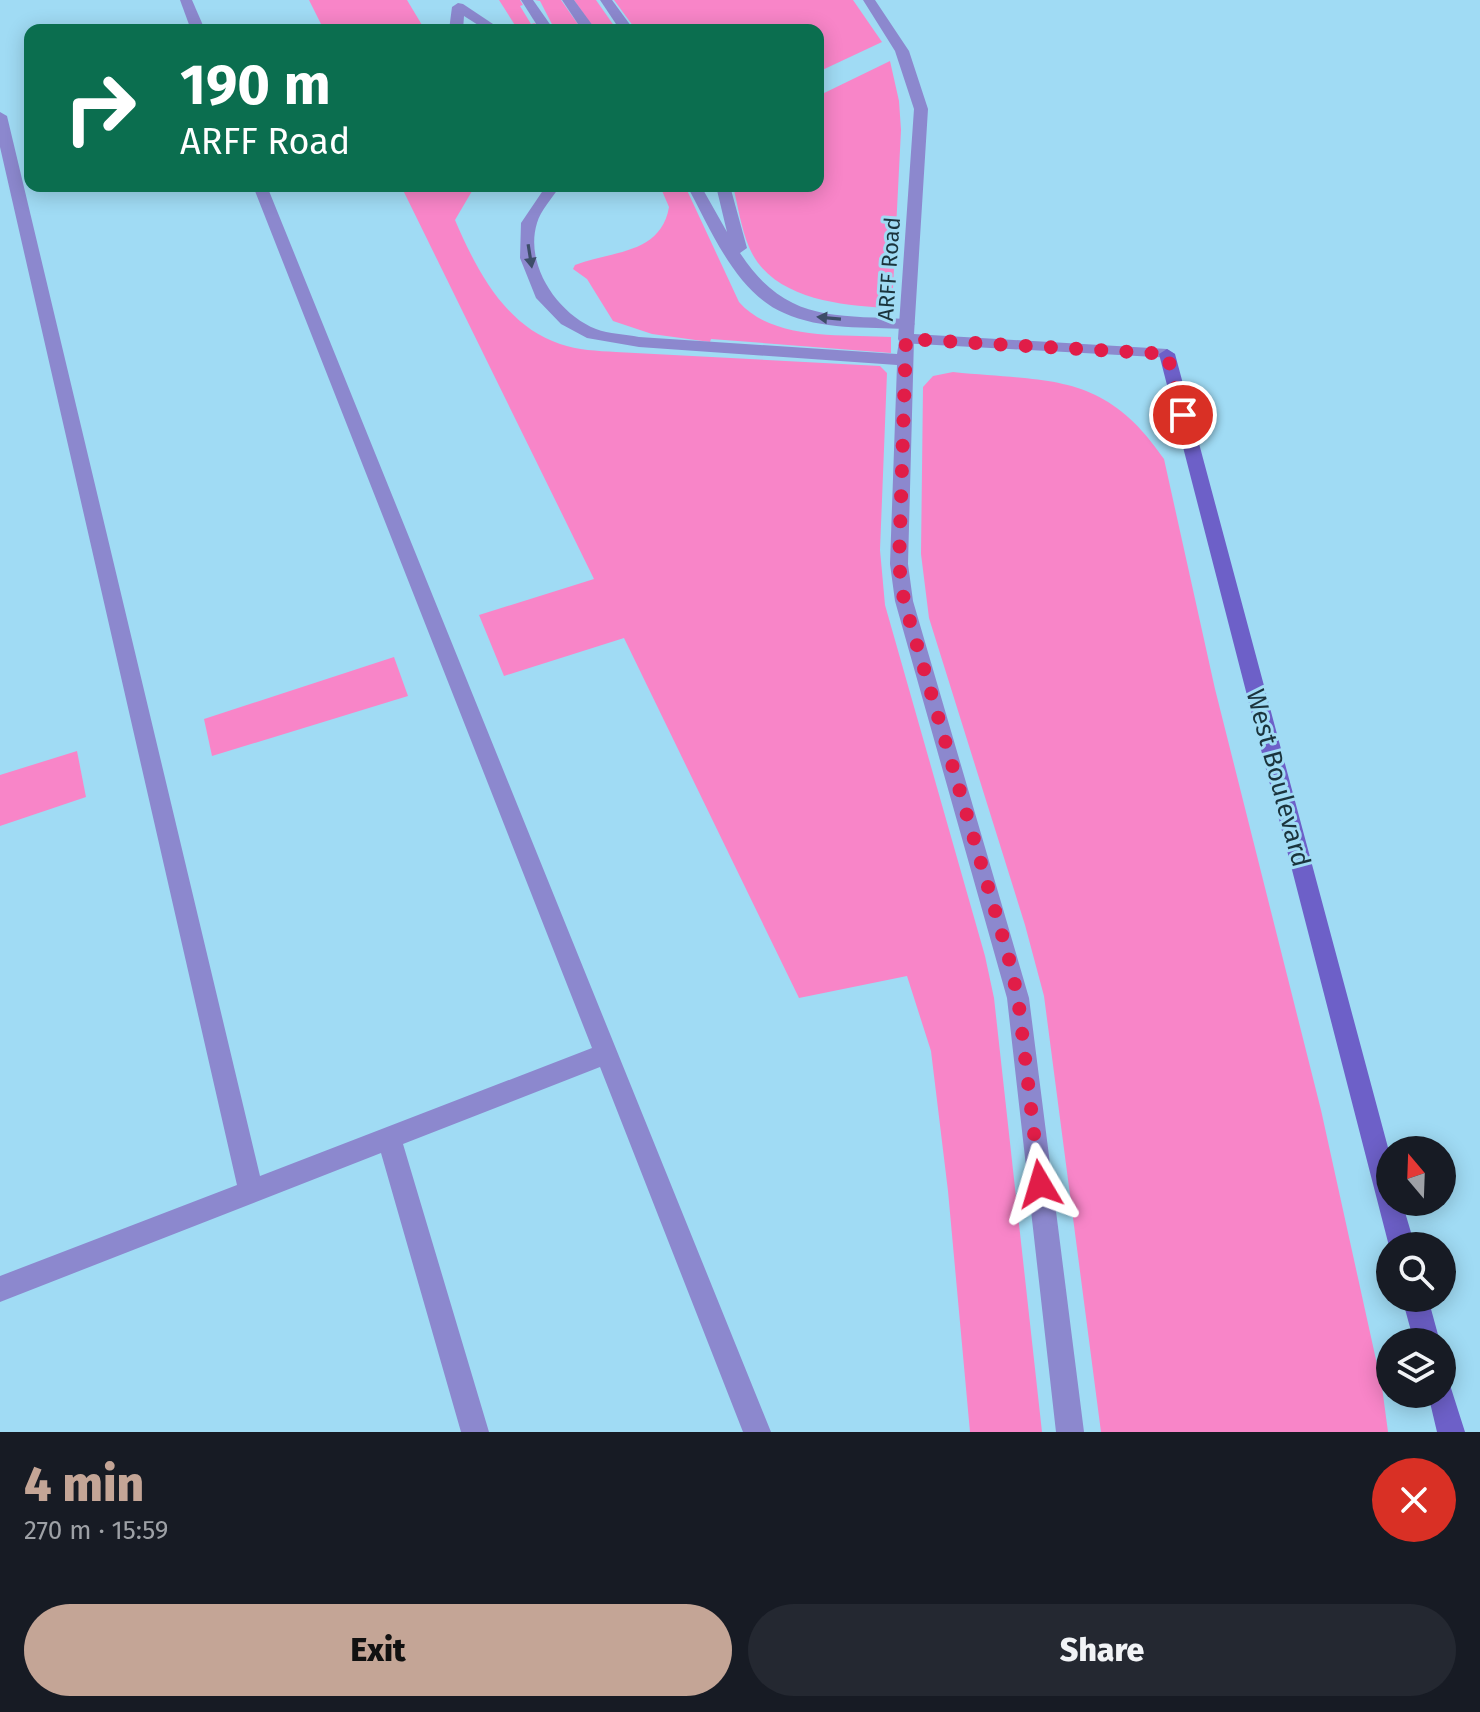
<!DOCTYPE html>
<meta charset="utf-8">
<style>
body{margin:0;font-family:"Fira Sans",sans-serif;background:#242831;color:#f1f3f6;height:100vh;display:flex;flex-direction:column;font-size:30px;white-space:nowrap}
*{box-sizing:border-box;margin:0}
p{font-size:26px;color:#9ea1a6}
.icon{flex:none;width:44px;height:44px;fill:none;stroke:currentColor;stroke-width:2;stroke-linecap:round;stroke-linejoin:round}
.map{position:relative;height:1432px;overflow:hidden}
.side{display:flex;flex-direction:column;background:#171b24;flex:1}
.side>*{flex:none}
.guide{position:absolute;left:24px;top:24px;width:800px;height:168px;border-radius:16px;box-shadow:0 4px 20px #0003;background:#0b6e4f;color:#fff;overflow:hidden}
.needle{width:52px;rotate:341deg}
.controls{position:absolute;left:1376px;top:1136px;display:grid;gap:16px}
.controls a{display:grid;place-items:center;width:80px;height:80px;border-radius:50%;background:#171b24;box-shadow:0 4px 20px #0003;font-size:40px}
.pin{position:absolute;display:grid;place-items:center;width:68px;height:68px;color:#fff;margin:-34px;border:4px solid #fff;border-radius:50%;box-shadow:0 2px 8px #0007}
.me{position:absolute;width:88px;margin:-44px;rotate:353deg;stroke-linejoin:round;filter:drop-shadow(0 0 6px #0008)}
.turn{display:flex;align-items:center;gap:28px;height:168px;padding:0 24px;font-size:36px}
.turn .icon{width:104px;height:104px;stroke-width:2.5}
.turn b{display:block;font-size:56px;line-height:68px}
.round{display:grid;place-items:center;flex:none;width:84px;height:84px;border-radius:42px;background:#242831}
.head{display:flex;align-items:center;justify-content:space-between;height:136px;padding:0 24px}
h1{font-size:48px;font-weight:800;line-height:60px;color:#c4a596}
.cta{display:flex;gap:16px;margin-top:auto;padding:16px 24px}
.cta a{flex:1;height:92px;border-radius:48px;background:#c4a596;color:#111;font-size:32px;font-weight:800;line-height:92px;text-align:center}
.cta a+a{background:#242831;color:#f1f3f6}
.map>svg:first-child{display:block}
.green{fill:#f885c8}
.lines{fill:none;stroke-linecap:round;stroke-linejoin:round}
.lane{fill:#8c88ce;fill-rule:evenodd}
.street{fill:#8c88ce;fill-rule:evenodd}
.secondary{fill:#6d60c8;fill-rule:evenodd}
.oneway{fill:#3d4d68}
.route{stroke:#e11d48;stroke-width:14;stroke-dasharray:0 25.2}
.labels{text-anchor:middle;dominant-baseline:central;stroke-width:6;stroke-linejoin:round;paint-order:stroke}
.far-street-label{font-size:22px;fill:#1b343d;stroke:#a0dbf4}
.street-label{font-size:26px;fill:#1b343d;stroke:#a0dbf4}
</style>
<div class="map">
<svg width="1480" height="1432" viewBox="0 0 1480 1432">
<rect width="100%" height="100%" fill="#a0dbf4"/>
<!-- green -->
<g class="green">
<path d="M309 0H407L425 30H324Z"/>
<path d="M499 0H520L523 5 520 6 531 24 535 23 540 30H518Z"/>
<path d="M535 0H561L582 30H555L540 1Z"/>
<path d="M574 0H596L617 30H595Z"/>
<path d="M614 0H853L882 42 818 72V30H636Z"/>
<path d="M890 61 899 101 901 130 892 308C843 306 771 300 749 247 741 228 738 206 733 186H818V96Z"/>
<path d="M401 186H475L455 220C476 269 505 326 560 344 578 350 597 351 616 352L880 366 887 373 880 550 885 605 985 956 994 998 1042 1432H970L948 1191 931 1051 907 976 799 998 624 638 504 676 479 615 594 579Z"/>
<path d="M660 186H685L739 302C773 341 844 334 891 337V353L711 339 710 342 652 334 613 321 587 279 573 269 575 265C610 251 661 255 669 207Z"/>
<path d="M953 372C1049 382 1104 371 1164 459L1215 689 1321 1110 1382 1387 1388 1432H1101L1044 996 1025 925 929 618 921 554 923 387 933 376Z"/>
<path d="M394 657 408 696 212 756 204 719Z"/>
<path d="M77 751 86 797 0 826V775Z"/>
</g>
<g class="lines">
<!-- lane -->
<g class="lane">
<path d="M180 0H192L205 30H191Z"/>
<path d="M521 0H533L554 30H540Z"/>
<path d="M562 0H574L596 30H582Z"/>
<path d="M600 0H612L634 30H620Z"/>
<path d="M458 3 463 4 502 30H486L464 16 463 30H449L452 7Z"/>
<path d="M0 112 7 116 260 1176 592 1048 253 186H267L771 1432H743L600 1067 403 1144 489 1432H461L381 1153 0 1302V1276L237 1185 0 147Z"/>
<path d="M546 186H560C553 197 540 211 537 223 524 265 558 314 596 329 609 334 625 334 639 337L897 354 900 335H912L914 339 908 564 913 601 1029 998 1084 1432H1056L1007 998 895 601 890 564 897 365 639 347 587 338 561 324 536 298 520 258 521 223Z"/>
<path d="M687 186H701L727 232 716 186H730L747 248 740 253C785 322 833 315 907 319L915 324 907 329C867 327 821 330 784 313 735 292 711 229 687 186Z"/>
</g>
<!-- street -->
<path class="street" d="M863 0H875L909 51 928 109 914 334 1167 349 1175 354 1173 358 900 343 898 339 914 109 895 51Z"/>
<!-- secondary -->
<g class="secondary">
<path d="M1167 349 1175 354 1390 1155V1202H1402L1415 1246H1389L1159 354Z"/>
<path d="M1402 1298H1428L1440 1342H1414Z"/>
<path d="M1442 1381 1450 1385 1465 1432H1437L1428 1394H1442Z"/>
</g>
</g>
<!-- one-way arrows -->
<defs><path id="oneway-solid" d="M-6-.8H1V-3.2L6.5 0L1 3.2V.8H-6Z" transform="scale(2)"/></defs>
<g class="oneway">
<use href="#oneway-solid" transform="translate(530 256) rotate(81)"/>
<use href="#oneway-solid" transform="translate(829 318) rotate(-175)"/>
</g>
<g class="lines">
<!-- route -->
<path class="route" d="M1040 1184 1018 998 1008 955 904 601 899 564 906 339 1167 354 1183 415"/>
</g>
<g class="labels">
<!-- far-street labels -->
<g class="far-street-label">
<text transform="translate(889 269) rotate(-86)">ARFF Road</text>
</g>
<!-- street labels -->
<g class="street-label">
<text transform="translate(1278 778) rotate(75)">West Boulevard</text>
</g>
</g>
</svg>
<div class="controls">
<a><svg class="needle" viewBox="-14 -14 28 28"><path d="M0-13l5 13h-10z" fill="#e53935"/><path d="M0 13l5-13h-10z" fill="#9ea1a6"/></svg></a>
<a><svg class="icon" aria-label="search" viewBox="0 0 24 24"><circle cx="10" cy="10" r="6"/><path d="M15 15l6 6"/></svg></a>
<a><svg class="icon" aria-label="layers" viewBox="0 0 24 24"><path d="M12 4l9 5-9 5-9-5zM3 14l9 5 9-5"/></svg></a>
</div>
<div class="pin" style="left:1183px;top:415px;background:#d93025"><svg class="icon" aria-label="arrive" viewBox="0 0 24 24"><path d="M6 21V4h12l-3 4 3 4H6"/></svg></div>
<svg class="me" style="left:1040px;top:1184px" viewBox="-20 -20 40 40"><path d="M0-17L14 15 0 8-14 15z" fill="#e11d48" stroke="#fff" stroke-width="4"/></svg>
<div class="guide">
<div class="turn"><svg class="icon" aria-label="right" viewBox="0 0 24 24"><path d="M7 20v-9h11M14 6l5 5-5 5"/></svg><div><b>190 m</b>ARFF Road</div></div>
</div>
</div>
<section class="side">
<div class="head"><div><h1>4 min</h1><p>270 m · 15:59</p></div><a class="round" style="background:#d93025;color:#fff"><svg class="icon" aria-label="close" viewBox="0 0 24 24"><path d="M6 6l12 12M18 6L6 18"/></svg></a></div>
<div class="cta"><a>Exit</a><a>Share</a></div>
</section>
